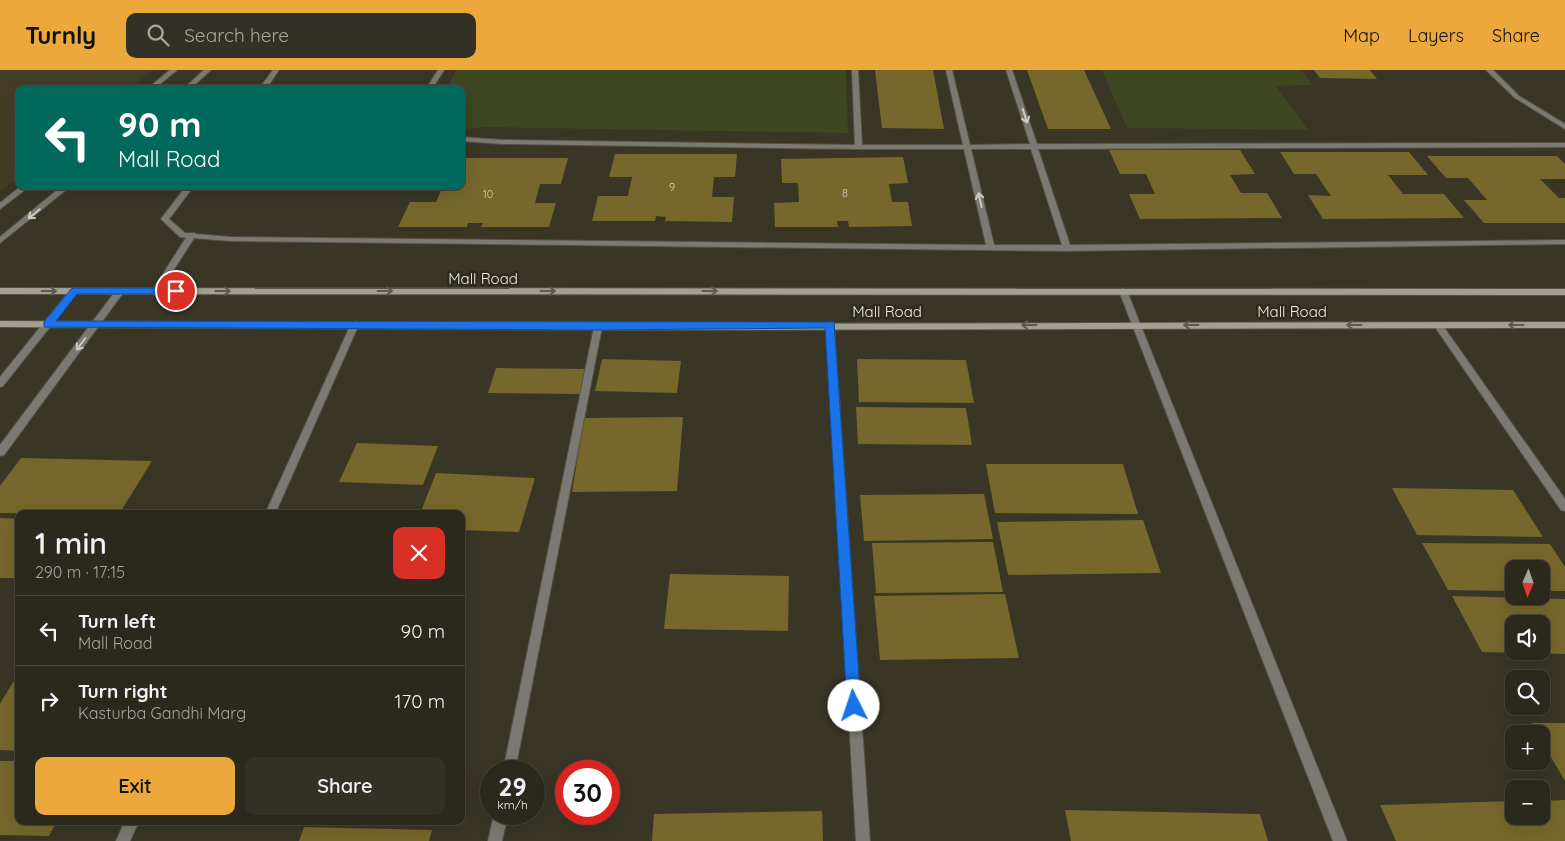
<!DOCTYPE html>
<meta charset="utf-8">
<style>
body{margin:0;font-family:Quicksand,sans-serif;background:#333025;color:#f1f3f6;height:100vh;display:flex;flex-direction:column;font-size:19px;white-space:nowrap}
*{box-sizing:border-box;margin:0}
p{font-size:16px;color:#a6a6a3}
.icon{flex:none;width:28px;height:28px;fill:none;stroke:currentColor;stroke-width:2;stroke-linecap:round;stroke-linejoin:round}
.map{position:relative;flex:1;overflow:hidden}
.side{position:absolute;left:15px;top:440px;width:450px;height:315px;display:flex;flex-direction:column;background:#2b281c;border-radius:10px;box-shadow:0 5px 20px #0002,0 0 0 1px #47443b}
.side>*{flex:none}
.hud{position:absolute;left:15px;top:15px;width:450px;height:105px;border-radius:10px;box-shadow:0 5px 20px #0002,0 0 0 1px #47443b;background:#00695c;color:#fff;overflow:hidden}
.needle{width:32px;rotate:182deg}
.controls{position:absolute;left:1505px;top:490px;display:grid;gap:10px}
.controls a{display:grid;place-items:center;width:45px;height:45px;border-radius:10px;background:#2b281c;box-shadow:0 5px 20px #0002,0 0 0 1px #47443b;font-size:25px}
.speed{position:absolute;left:480px;top:690px;display:flex;gap:10px;font-size:25px;font-weight:700;text-align:center}
.speed>*{display:grid;place-content:center;width:65px;height:65px;border-radius:50%;background:#2b281c;box-shadow:0 5px 20px #0002,0 0 0 1px #47443b;line-height:1}
.speed small{font-size:12px;font-weight:400}
.speed .limit{border:8px solid #d22;background:#fff;color:#111}
.pin{position:absolute;display:grid;place-items:center;width:42px;height:42px;color:#fff;margin:-21px;border:2px solid #fff;border-radius:50%;box-shadow:0 1px 5px #0007}
.me{position:absolute;width:55px;margin:-28px;rotate:356deg;stroke-linejoin:round;filter:drop-shadow(0 0 4px #0008)}
.turn{display:flex;align-items:center;gap:18px;height:105px;padding:0 20px;font-size:22px}
.turn .icon{width:65px;height:65px;stroke-width:2.5}
.turn b{display:block;font-size:35px;line-height:42px}
.round{display:grid;place-items:center;flex:none;width:52px;height:52px;border-radius:10px;background:#333025}
.summary{display:flex;align-items:center;justify-content:space-between;height:85px;padding:0 20px}
h1{font-size:30px;font-weight:600;line-height:38px}
.action{display:flex;gap:10px;margin-top:auto;padding:10px 20px}
.action a{flex:1;height:58px;border-radius:10px;background:#eda83b;color:#111;font-size:20px;font-weight:600;line-height:58px;text-align:center}
.action a+a{background:#333025;color:#f1f3f6}
ul{padding:0;list-style:none}
li{display:flex;align-items:center;gap:15px;height:70px;padding:0 20px;border-top:1px solid #47443b}
li div{flex:1}
li b{display:block;font-size:19px}
li em{font-style:normal}
header{display:flex;align-items:center;gap:30px;box-sizing:border-box;height:70px;padding:0 25px;background:#eda83b;color:#111}
header strong{font-size:24px}
nav{display:flex;gap:28px;margin-inline-start:auto;font-size:18px}
.search{width:350px;height:45px;background:#333025;display:flex;align-items:center;gap:12px;box-sizing:border-box;padding:0 18px;border-radius:10px;color:#a6a6a3;font-size:19px}
.map>svg:first-child{display:block}
.built{fill:#433d27}
.green{fill:#3f4622}
.building{fill:#76682c;fill-rule:evenodd}
.lines{fill:none;stroke-linecap:round;stroke-linejoin:round}
.lane-casing{stroke:#565344;stroke-width:2}
.street-casing{stroke:#565344;stroke-width:2}
.secondary-casing{stroke:#565344;stroke-width:2}
.lane{fill:#7c7972;fill-rule:evenodd}
.street{fill:#7c7972;fill-rule:evenodd}
.secondary{fill:#a49f93;fill-rule:evenodd}
.oneway{stroke:#cccac1}
.oneway2{stroke:#5e594c}
.route{fill:#1a73e8;stroke:#114b97}
.labels{text-anchor:middle;dominant-baseline:central;stroke-width:5;stroke-linejoin:round;paint-order:stroke}
.far-number-label{font-size:11px;fill:#d1ccb5}
.street-label{font-size:15px;fill:#efede3;stroke:#2f2b1c}
</style>
<header>
<strong>Turnly</strong>
<div class="search"><svg class="icon" aria-label="search" viewBox="0 0 24 24"><circle cx="10" cy="10" r="6"/><path d="M15 15l6 6"/></svg>Search here</div>
<nav><a>Map</a><a>Layers</a><a>Share</a></nav>
</header>
<div class="map">
<svg width="1565" height="771" viewBox="0 0 1565 771">
<rect width="100%" height="100%" fill="#393626"/>
<!-- built -->
<path class="built" d="M0 0H152L129 19H19V107L0 122Z"/>
<!-- green -->
<g class="green">
<path d="M456 0H846L848 63 481 57 461 60V19H447Z"/>
<path d="M1102 0H1302L1312 15 1276 16 1308 60 1127 58Z"/>
</g>
<!-- building -->
<g class="building">
<path d="M875 0H933L944 59 882 58Z"/>
<path d="M1027 0H1084L1111 59H1048Z"/>
<path d="M1314 0H1370L1377 9 1320 8Z"/>
<path d="M1109 80H1240L1255 104 1230 105 1241 123H1267L1282 148 1140 149 1129 124H1155L1146 104H1120Z"/>
<path d="M1280 82H1409L1428 105H1388L1403 124H1444L1464 148 1323 149 1308 125 1331 126 1316 104H1294Z"/>
<path d="M615 84H737L735 107H714L712 127H734L732 152 665 151 666 147 656 146 655 151H592L598 126H628L632 107H609Z"/>
<path d="M1427 86H1557L1565 94V109H1540L1559 128H1565V153H1484L1464 130H1487L1468 108H1446Z"/>
<path d="M903 87 908 113 889 114 892 132H908L912 156 849 157 848 151H837L838 157H775L774 133 799 132 798 113H782L781 89Z"/>
<path d="M461 88H568L561 114H540L535 133H556L549 157H481L483 153H468L467 157H398L410 132H436L443 116H461Z"/>
<path d="M602 289 681 291 677 323 595 321Z"/>
<path d="M857 289 966 290 974 333 859 332Z"/>
<path d="M496 298 586 299 580 324 488 323Z"/>
<path d="M856 337 966 338 972 375 858 374Z"/>
<path d="M683 347 677 421 572 422 584 348Z"/>
<path d="M357 373 438 376 423 415 339 412Z"/>
<path d="M21 388 152 391 119 444 0 443V416Z"/>
<path d="M986 394H1123L1138 444 995 443Z"/>
<path d="M436 403 535 408 519 462 461 460V444H420Z"/>
<path d="M1392 418 1513 420 1543 467 1417 465Z"/>
<path d="M984 424 993 469 864 471 860 425Z"/>
<path d="M0 448 19 449V508H0Z"/>
<path d="M1143 450 1161 503 1008 505 997 452Z"/>
<path d="M993 472 1003 522 876 523 872 473Z"/>
<path d="M1422 473 1550 474 1565 497V521H1541V499H1514V521L1448 520Z"/>
<path d="M670 504 789 506 788 561 664 559Z"/>
<path d="M1005 524 1019 588 880 590 874 526Z"/>
<path d="M1452 526 1565 529V584L1482 582ZM1514 554H1541V581H1514Z"/>
<path d="M13 612H19V681L0 680V634Z"/>
<path d="M1532 653H1565V711L1541 670V664H1538Z"/>
<path d="M0 691H19V751H57L49 766 0 765Z"/>
<path d="M1565 730V771H1396L1380 735 1514 731V746H1541V731Z"/>
<path d="M1065 740 1260 744 1268 771H1071Z"/>
<path d="M822 741 823 771H652L654 744Z"/>
<path d="M311 751H435L434 756 311 753Z"/>
<path d="M304 757 432 760 429 771H299Z"/>
</g>
<g class="lines">
<!-- lane casing -->
<g class="lane-casing">
<path id="lane" d="M189 163H195L196 165 159 223H153L152 221Z"/>
</g>
<!-- street casing -->
<g class="street-casing">
<g id="street">
<path d="M170 0H177L154 19H147Z"/>
<path d="M204 0H211L190 19H183Z"/>
<path d="M273 0H279L266 19H259Z"/>
<path d="M438 0H444L432 19H426Z"/>
<path d="M852 0H858L862 75H963L946 0H952L970 75 1030 74 1006 0H1012L1037 74 1565 73V77L1038 79 1070 175 1565 170V174L1067 181 230 171 180 167 161 149 186 116H194L169 149 185 163 230 167 986 175 964 79H859L503 74 461 71V67L503 70 855 75ZM971 79H1031L1062 175H994Z"/>
<path d="M1486 0H1493L1519 26 1565 54V59L1515 28Z"/>
<path d="M21 116H30L0 139V133Z"/>
<path d="M62 116H71L0 173V167Z"/>
<path d="M74 218 78 221 77 223 3 316 0 317V307L71 219Z"/>
<path d="M120 218 123 219V223L4 385 0 386V375L117 219Z"/>
<path d="M1123 218 1127 221 1347 771H1333L1119 221Z"/>
<path d="M355 251 359 254 275 444H265L351 254Z"/>
<path d="M830 252 834 255 870 771H856L826 255Z"/>
<path d="M1438 252 1441 253 1565 429V441L1561 440 1435 257 1434 255Z"/>
<path d="M598 254 602 257 515 701H503L594 257Z"/>
<path d="M494 744H508L502 771H488Z"/>
<path d="M125 751H139L130 771H116Z"/>
</g>
</g>
<!-- secondary casing -->
<g class="secondary-casing">
<g id="secondary">
<path d="M0 218 1565 219V225L0 224Z"/>
<path d="M0 251 598 254 1565 252V258L598 260 0 257Z"/>
</g>
</g>
<!-- lane -->
<use href="#lane" class="lane"/>
<!-- street -->
<use href="#street" class="street"/>
<!-- secondary -->
<use href="#secondary" class="secondary"/>
</g>
<!-- one-way arrows -->
<defs><path id="oneway-shaft" d="M-6 0H5M1.5-3L5.5 0L1.5 3" fill="none" stroke-width="1.6" stroke-linecap="round" stroke-linejoin="round" transform="scale(1.25)"/></defs>
<g class="oneway">
<use href="#oneway-shaft" transform="translate(1025 46) rotate(72)"/>
<use href="#oneway-shaft" transform="translate(980 130) rotate(-103)"/>
<use href="#oneway-shaft" transform="translate(34 144) rotate(141)"/>
<use href="#oneway-shaft" transform="translate(81 274) rotate(127)"/>
</g>
<g class="oneway2">
<use href="#oneway-shaft" transform="translate(49 221)"/>
<use href="#oneway-shaft" transform="translate(223 221)"/>
<use href="#oneway-shaft" transform="translate(385 221)"/>
<use href="#oneway-shaft" transform="translate(548 221)"/>
<use href="#oneway-shaft" transform="translate(710 221)"/>
<use href="#oneway-shaft" transform="translate(1029 255) rotate(180)"/>
<use href="#oneway-shaft" transform="translate(1191 255) rotate(-180)"/>
<use href="#oneway-shaft" transform="translate(1354 255) rotate(-180)"/>
<use href="#oneway-shaft" transform="translate(1516 255) rotate(-180)"/>
</g>
<!-- route -->
<path class="route" d="M74 218H176L181 221 176 224H77L56 251 834 252 861 636 859 641 854 643 849 641 847 636 825 258 598 260 44 257V252L71 219Z"/>
<g class="labels">
<!-- far-number labels -->
<g class="far-number-label">
<text x="672" y="117">9</text>
<text x="845" y="123">8</text>
<text x="488" y="124">10</text>
</g>
<!-- street labels -->
<g class="street-label">
<text x="483" y="208">Mall Road</text>
<text x="887" y="241">Mall Road</text>
<text x="1292" y="241">Mall Road</text>
</g>
</g>
</svg>
<div class="controls">
<a><svg class="needle" viewBox="-14 -14 28 28"><path d="M0-13l5 13h-10z" fill="#e53935"/><path d="M0 13l5-13h-10z" fill="#a6a6a3"/></svg></a>
<a><svg class="icon" aria-label="sound" viewBox="0 0 24 24"><path d="M4 9h4l5-4v14l-5-4H4zM17 9q2 3 0 6"/></svg></a>
<a><svg class="icon" aria-label="search" viewBox="0 0 24 24"><circle cx="10" cy="10" r="6"/><path d="M15 15l6 6"/></svg></a>
<a>+</a>
<a>−</a>
</div>
<div class="speed"><div>29<small>km/h</small></div><div class="limit">30</div></div>
<div class="pin" style="left:176px;top:221px;background:#d93025"><svg class="icon" aria-label="arrive" viewBox="0 0 24 24"><path d="M6 21V4h12l-3 4 3 4H6"/></svg></div>
<svg class="me" style="left:854px;top:636px" viewBox="-20 -20 40 40"><circle r="19" fill="#fff"/><path d="M0-13L10 11 0 6-10 11z" fill="#1a73e8"/></svg>
<div class="hud">
<div class="turn"><svg class="icon" aria-label="left" viewBox="0 0 24 24"><path d="M17 20v-9H6M10 6l-5 5 5 5"/></svg><div><b>90 m</b>Mall Road</div></div>
</div>
<section class="side">
<div class="summary"><div><h1>1 min</h1><p>290 m · 17:15</p></div><a class="round" style="background:#d93025;color:#fff"><svg class="icon" aria-label="close" viewBox="0 0 24 24"><path d="M6 6l12 12M18 6L6 18"/></svg></a></div>
<ul>
<li><svg class="icon" aria-label="left" viewBox="0 0 24 24"><path d="M17 20v-9H6M10 6l-5 5 5 5"/></svg><div><b>Turn left</b><p>Mall Road</p></div><em>90 m</em></li>
<li><svg class="icon" aria-label="right" viewBox="0 0 24 24"><path d="M7 20v-9h11M14 6l5 5-5 5"/></svg><div><b>Turn right</b><p>Kasturba Gandhi Marg</p></div><em>170 m</em></li>
</ul>
<div class="action"><a>Exit</a><a>Share</a></div>
</section>
</div>
